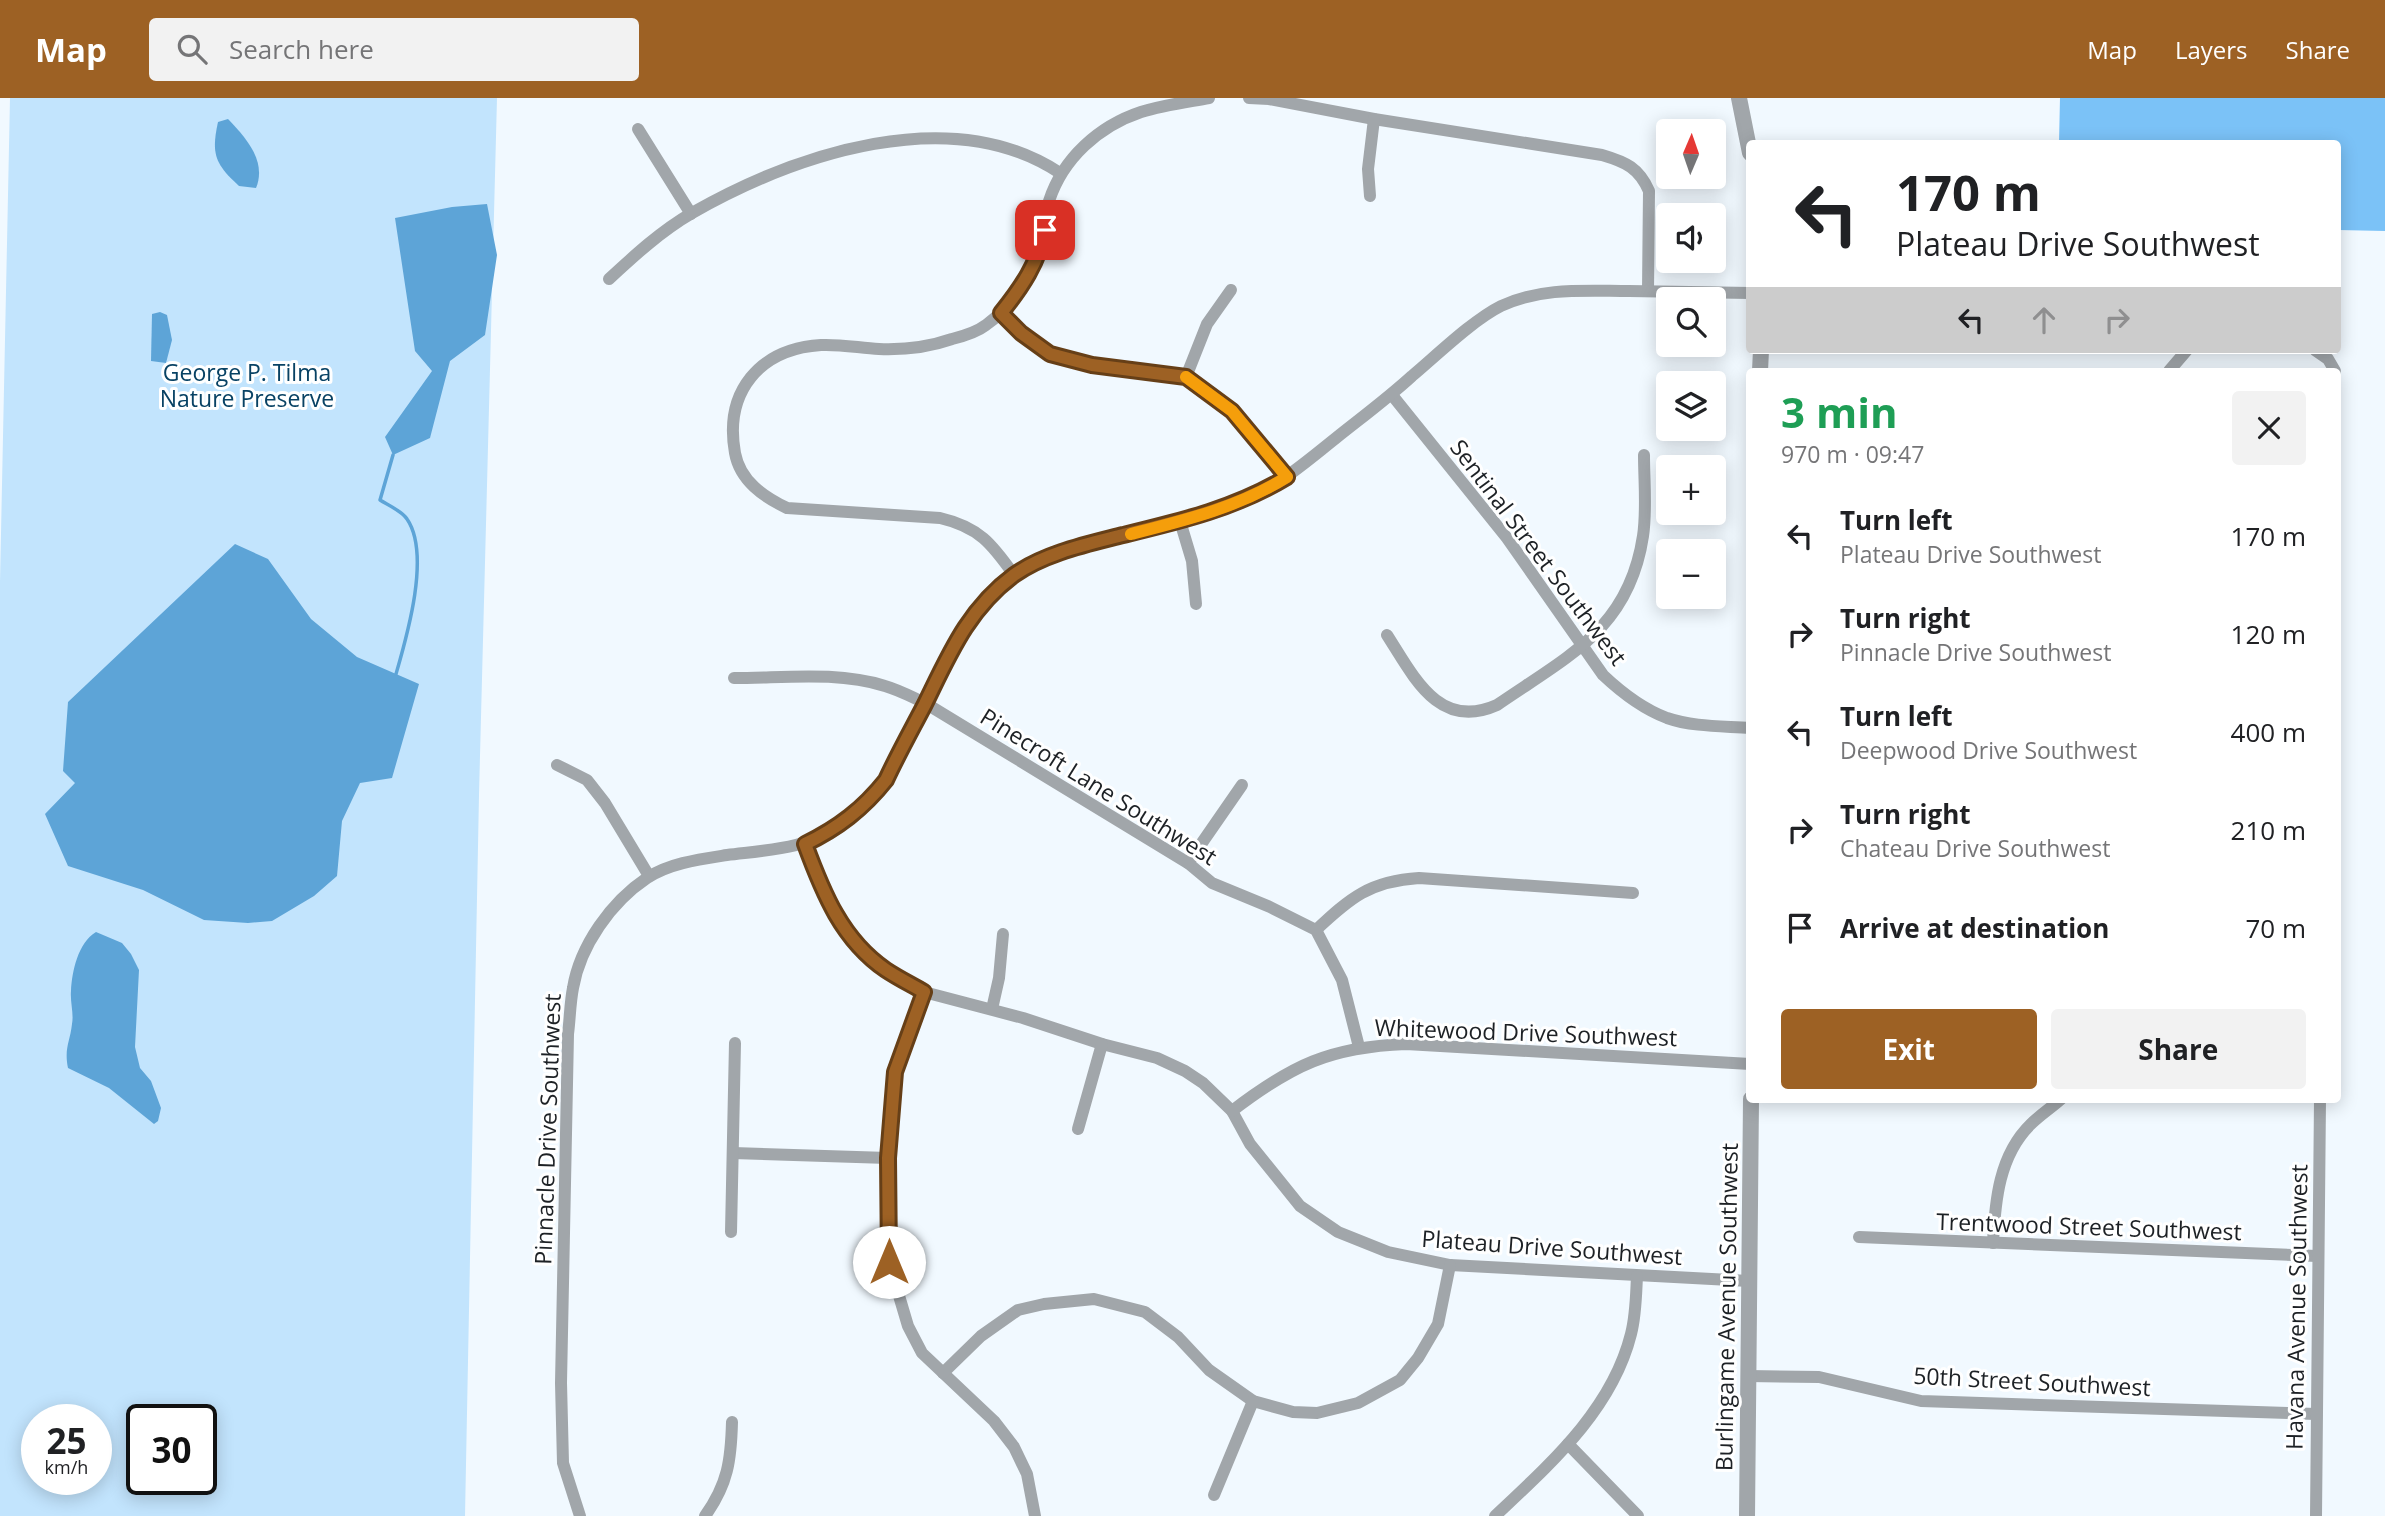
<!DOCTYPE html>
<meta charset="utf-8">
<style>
body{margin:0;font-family:"Open Sans",sans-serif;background:#f2f2f2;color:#202124;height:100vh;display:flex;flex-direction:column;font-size:26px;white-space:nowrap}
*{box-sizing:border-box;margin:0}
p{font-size:23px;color:#757577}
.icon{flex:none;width:38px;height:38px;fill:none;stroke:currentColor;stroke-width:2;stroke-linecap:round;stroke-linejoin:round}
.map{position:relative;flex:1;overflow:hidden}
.side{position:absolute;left:1746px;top:270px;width:595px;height:735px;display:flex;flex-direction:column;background:#fff;border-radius:7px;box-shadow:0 4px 18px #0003}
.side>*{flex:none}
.banner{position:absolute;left:1746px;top:42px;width:595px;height:214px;border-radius:7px;box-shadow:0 4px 18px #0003;background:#fff;color:#202124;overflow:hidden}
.needle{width:46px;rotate:2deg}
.fabs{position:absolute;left:1656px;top:21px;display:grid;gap:14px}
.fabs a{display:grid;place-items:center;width:70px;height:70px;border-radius:7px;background:#fff;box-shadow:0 4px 18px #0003;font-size:35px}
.speed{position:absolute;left:21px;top:1306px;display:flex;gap:14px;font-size:35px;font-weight:700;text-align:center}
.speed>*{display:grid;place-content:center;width:91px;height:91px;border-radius:50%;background:#fff;box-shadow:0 4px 18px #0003;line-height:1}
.speed small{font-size:18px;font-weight:400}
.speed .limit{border:4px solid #111;border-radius:10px;background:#fff;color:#111}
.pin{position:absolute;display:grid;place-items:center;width:60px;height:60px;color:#fff;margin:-30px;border-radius:14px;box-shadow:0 4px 10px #0006}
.me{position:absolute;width:77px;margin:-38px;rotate:0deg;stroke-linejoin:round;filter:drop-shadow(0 0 5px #0008)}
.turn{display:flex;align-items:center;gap:24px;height:147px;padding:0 35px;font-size:32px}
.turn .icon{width:91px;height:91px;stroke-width:2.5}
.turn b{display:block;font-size:49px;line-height:60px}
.lanes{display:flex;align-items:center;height:66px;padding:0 35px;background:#0003;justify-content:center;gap:35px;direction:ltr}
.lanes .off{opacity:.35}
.round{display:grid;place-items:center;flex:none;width:74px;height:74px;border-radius:7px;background:#f2f2f2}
.overview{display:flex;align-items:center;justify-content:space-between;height:119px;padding:0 35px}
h1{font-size:42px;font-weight:700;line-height:52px;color:#1e9e55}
.cta{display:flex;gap:14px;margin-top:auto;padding:14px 35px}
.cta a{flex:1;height:80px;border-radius:7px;background:#9d6124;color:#fff;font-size:28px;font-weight:700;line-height:80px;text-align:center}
.cta a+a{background:#f2f2f2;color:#202124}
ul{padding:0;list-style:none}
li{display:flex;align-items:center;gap:21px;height:98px;padding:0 35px}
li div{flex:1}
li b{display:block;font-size:26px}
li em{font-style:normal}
header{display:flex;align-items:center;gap:42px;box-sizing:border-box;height:98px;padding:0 35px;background:#9d6124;color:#fff}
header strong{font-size:33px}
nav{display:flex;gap:38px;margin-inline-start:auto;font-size:24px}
.search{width:490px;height:63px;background:#f2f2f2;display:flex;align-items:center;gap:18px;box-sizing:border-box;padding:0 24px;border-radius:7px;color:#757577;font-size:26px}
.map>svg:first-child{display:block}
.green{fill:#c2e4fd;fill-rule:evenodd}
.forest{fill:#7bc2f7}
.water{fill:#5da4d7}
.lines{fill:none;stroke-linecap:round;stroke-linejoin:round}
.stream{stroke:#5da4d7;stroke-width:3.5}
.minor{stroke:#a1a6aa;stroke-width:12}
.tertiary{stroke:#a1a6aa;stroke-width:16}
.route-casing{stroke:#663f17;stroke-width:18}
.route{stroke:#9d6124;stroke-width:12}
.slow{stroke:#f59e0b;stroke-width:12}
.labels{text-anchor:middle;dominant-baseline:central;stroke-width:6;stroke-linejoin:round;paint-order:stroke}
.park-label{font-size:23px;fill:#084264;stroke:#fff}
.street-label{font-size:23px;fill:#1d2125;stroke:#fff}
</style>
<header>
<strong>Map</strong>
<div class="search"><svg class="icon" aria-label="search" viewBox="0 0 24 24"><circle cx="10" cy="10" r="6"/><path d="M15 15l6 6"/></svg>Search here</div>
<nav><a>Map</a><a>Layers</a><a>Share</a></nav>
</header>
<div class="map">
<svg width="2385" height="1418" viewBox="0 0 2385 1418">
<rect width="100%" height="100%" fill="#f1f9ff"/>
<!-- green -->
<path class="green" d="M10 0H497L479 697 465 1418H0V484ZM37 1321H96V1381H37ZM142 1321H201V1381H142Z"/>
<!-- forest -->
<path class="forest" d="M2060 0H2385V133L2338 132V46L2059 45Z"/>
<!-- water -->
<g class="water">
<path d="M228 21C246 40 267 63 256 90L239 88C215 66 211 56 218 24Z"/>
<path d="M487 106 497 157 485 237 450 263 430 340 393 357 385 339 432 273 415 253 395 120 452 109Z"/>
<path d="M160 214 167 217 172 242 166 265 151 263 152 216Z"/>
<path d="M235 446 268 461 311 521 357 559 419 586 392 680 360 685 342 723 337 778 314 798 272 823 248 825 204 822 143 792 68 768 45 716 75 685 63 673 68 604Z"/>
<path d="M96 834 122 845 131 856 139 872 135 949 140 970 151 983 161 1010 158 1023 154 1026 109 990 68 970C64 950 70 944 72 926 74 916 70 904 71 893 72 873 78 845 96 834Z"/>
</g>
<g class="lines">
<!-- stream -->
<path class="stream" d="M393 357 380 402C388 407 402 413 407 421 431 456 407 538 396 576"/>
<!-- minor -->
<g class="minor">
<path d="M1249 0 1269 1 1374 21 1602 57C1626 64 1639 70 1649 93L1648 193"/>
<path d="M638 31 691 116"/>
<path d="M1370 98 1368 71 1374 21"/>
<path d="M609 181C635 157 661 133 692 115 796 56 951 3 1060 75"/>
<path d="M1001 215 1021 235 1050 256 1092 267 1186 279 1232 313 1288 379"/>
<path d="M2315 252 2328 261 2335 273"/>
<path d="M2169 273 2187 252"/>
<path d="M1186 279 1207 226 1231 192"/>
<path d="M1392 297 1507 440 1603 577C1621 594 1643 611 1667 620 1693 629 1723 628 1750 630"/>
<path d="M1180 423 1192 463 1196 506"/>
<path d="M1014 477C992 446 979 429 940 420L787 410C764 399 740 383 735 355 724 294 759 251 821 247 840 246 860 250 879 251 904 252 929 249 952 241 964 238 977 234 986 227 1011 209 1033 179 1041 150 1045 134 1045 118 1049 103 1063 60 1099 28 1141 14 1163 7 1187 4 1209 0"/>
<path d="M1387 537C1414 579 1439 633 1497 607 1568 558 1629 531 1643 438 1647 412 1644 383 1644 357"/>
<path d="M734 580C784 580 837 573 885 588 899 592 912 599 925 605L1188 765 1212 785 1270 809 1316 832 1342 882 1359 949"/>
<path d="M557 667 587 682 605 705 649 778"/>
<path d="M805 746 820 788 833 813 851 841 886 872 924 894 1023 920 1102 946 1157 960 1185 973 1203 985 1232 1013 1250 1046 1300 1108 1338 1134 1388 1154 1450 1167 1749 1183"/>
<path d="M1188 765 1242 687"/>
<path d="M1316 832C1350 800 1370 783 1419 780L1633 795"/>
<path d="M924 894 895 974 888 1060 889 1164 908 1228 922 1255 994 1323 1014 1349 1027 1376 1035 1418"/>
<path d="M992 911 999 880 1003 836"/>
<path d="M1232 1013C1292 967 1330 949 1406 946L1750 966"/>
<path d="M1078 1031 1102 946"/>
<path d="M733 1055 888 1060"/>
<path d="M731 1134 735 945"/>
<path d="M1859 1139 2317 1158"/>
<path d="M1993 1145C1995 1103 1999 1057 2031 1026 2040 1017 2051 1010 2061 1001"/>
<path d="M943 1275 981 1238 1018 1212 1044 1206 1094 1201 1145 1214 1178 1239 1209 1272 1253 1303 1293 1314 1317 1315 1358 1305 1400 1282 1418 1260 1438 1226 1450 1167"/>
<path d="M1748 1278 1819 1279 1921 1303 2316 1316"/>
<path d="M1568 1346 1638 1418"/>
<path d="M1214 1397 1253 1303"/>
<path d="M580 1418 563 1365 561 1285 568 936C570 921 570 905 573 890 580 848 611 804 647 780 669 765 701 761 727 757 767 752 809 751 842 726 917 671 921 568 984 505 995 495 1006 482 1018 475 1093 430 1187 436 1263 394 1289 379 1312 359 1336 340 1361 320 1388 300 1412 278 1437 257 1473 222 1501 208 1541 189 1586 193 1629 193 1669 194 1710 194 1750 195"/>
<path d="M705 1418C728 1386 731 1362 732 1324"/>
<path d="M1495 1418C1550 1366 1612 1312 1631 1236 1636 1217 1636 1197 1637 1178"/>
<path d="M2316 1418 2320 1001"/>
</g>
<!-- tertiary -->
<g class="tertiary">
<path d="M1739 0 1750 55"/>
<path d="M1760 273 1761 252"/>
<path d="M1747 1418 1751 1001"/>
</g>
</g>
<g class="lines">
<!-- route casing -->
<g class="route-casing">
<path id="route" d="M889 1164 888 1060 895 974 924 894C912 887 898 880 886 872 842 842 823 795 805 746 838 730 863 711 886 682 898 656 912 631 925 606 949 557 968 511 1014 477 1045 455 1088 446 1123 437 1181 423 1236 410 1287 379L1232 313 1186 279 1092 267 1050 256 1021 235 1001 215C1022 189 1038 165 1045 132"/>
</g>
<!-- route -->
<use href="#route" class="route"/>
<!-- slow -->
<path class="slow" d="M1131 436C1186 422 1239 409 1287 379L1232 313 1186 279"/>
</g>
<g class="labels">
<!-- park labels -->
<g class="park-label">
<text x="247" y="274">George P. Tilma<tspan x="247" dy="26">Nature Preserve</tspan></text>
</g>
<!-- street labels -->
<g class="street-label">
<text transform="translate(1539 454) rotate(53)">Sentinal Street Southwest</text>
<text transform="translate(1099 688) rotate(32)">Pinecroft Lane Southwest</text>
<text transform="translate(1526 934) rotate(2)">Whitewood Drive Southwest</text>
<text transform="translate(547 1031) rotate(-88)">Pinnacle Drive Southwest</text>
<text transform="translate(2089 1128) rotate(2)">Trentwood Street Southwest</text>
<text transform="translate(1552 1149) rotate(4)">Plateau Drive Southwest</text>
<text transform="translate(1726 1209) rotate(-89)">Burlingame Avenue Southwest</text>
<text transform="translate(2296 1209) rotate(-89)">Havana Avenue Southwest</text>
<text transform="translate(2032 1283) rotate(3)">50th Street Southwest</text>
</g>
</g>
</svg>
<div class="fabs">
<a><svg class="needle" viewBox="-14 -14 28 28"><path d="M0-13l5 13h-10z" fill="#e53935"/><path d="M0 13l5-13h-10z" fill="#757577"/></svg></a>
<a><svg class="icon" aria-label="sound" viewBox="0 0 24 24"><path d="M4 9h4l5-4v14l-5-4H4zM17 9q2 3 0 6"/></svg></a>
<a><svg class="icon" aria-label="search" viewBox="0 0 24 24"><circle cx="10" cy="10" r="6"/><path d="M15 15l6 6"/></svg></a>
<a><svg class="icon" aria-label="layers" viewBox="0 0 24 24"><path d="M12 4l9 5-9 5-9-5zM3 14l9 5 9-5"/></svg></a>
<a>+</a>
<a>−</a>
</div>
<div class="speed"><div>25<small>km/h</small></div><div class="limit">30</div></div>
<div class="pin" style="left:1045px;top:132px;background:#d93025"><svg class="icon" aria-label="arrive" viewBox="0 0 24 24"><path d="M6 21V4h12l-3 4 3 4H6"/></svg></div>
<svg class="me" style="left:889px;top:1164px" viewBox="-20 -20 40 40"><circle r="19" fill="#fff"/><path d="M0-13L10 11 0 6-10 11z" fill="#9d6124"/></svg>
<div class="banner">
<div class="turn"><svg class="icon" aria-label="left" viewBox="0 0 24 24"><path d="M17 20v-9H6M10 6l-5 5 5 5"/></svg><div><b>170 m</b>Plateau Drive Southwest</div></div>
<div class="lanes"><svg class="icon" aria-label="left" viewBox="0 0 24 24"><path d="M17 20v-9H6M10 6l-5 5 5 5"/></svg><svg class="icon off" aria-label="ahead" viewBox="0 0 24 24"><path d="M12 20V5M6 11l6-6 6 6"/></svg><svg class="icon off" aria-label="right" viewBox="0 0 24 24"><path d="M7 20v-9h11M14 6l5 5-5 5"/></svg></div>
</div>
<section class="side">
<div class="overview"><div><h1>3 min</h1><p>970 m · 09:47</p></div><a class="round"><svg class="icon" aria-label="close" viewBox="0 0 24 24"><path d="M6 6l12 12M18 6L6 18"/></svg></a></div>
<ul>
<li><svg class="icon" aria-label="left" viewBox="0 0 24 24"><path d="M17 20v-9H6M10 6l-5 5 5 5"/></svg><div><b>Turn left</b><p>Plateau Drive Southwest</p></div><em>170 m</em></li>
<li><svg class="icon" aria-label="right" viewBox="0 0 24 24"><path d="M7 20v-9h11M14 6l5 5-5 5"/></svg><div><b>Turn right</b><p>Pinnacle Drive Southwest</p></div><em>120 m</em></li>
<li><svg class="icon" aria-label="left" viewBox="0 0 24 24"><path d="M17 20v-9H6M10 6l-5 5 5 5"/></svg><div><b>Turn left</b><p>Deepwood Drive Southwest</p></div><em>400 m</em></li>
<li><svg class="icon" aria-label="right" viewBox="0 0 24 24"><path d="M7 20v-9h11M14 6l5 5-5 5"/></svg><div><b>Turn right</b><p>Chateau Drive Southwest</p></div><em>210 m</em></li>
<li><svg class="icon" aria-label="arrive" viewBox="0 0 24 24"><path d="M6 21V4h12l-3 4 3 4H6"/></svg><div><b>Arrive at destination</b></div><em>70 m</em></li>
</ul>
<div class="cta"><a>Exit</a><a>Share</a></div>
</section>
</div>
